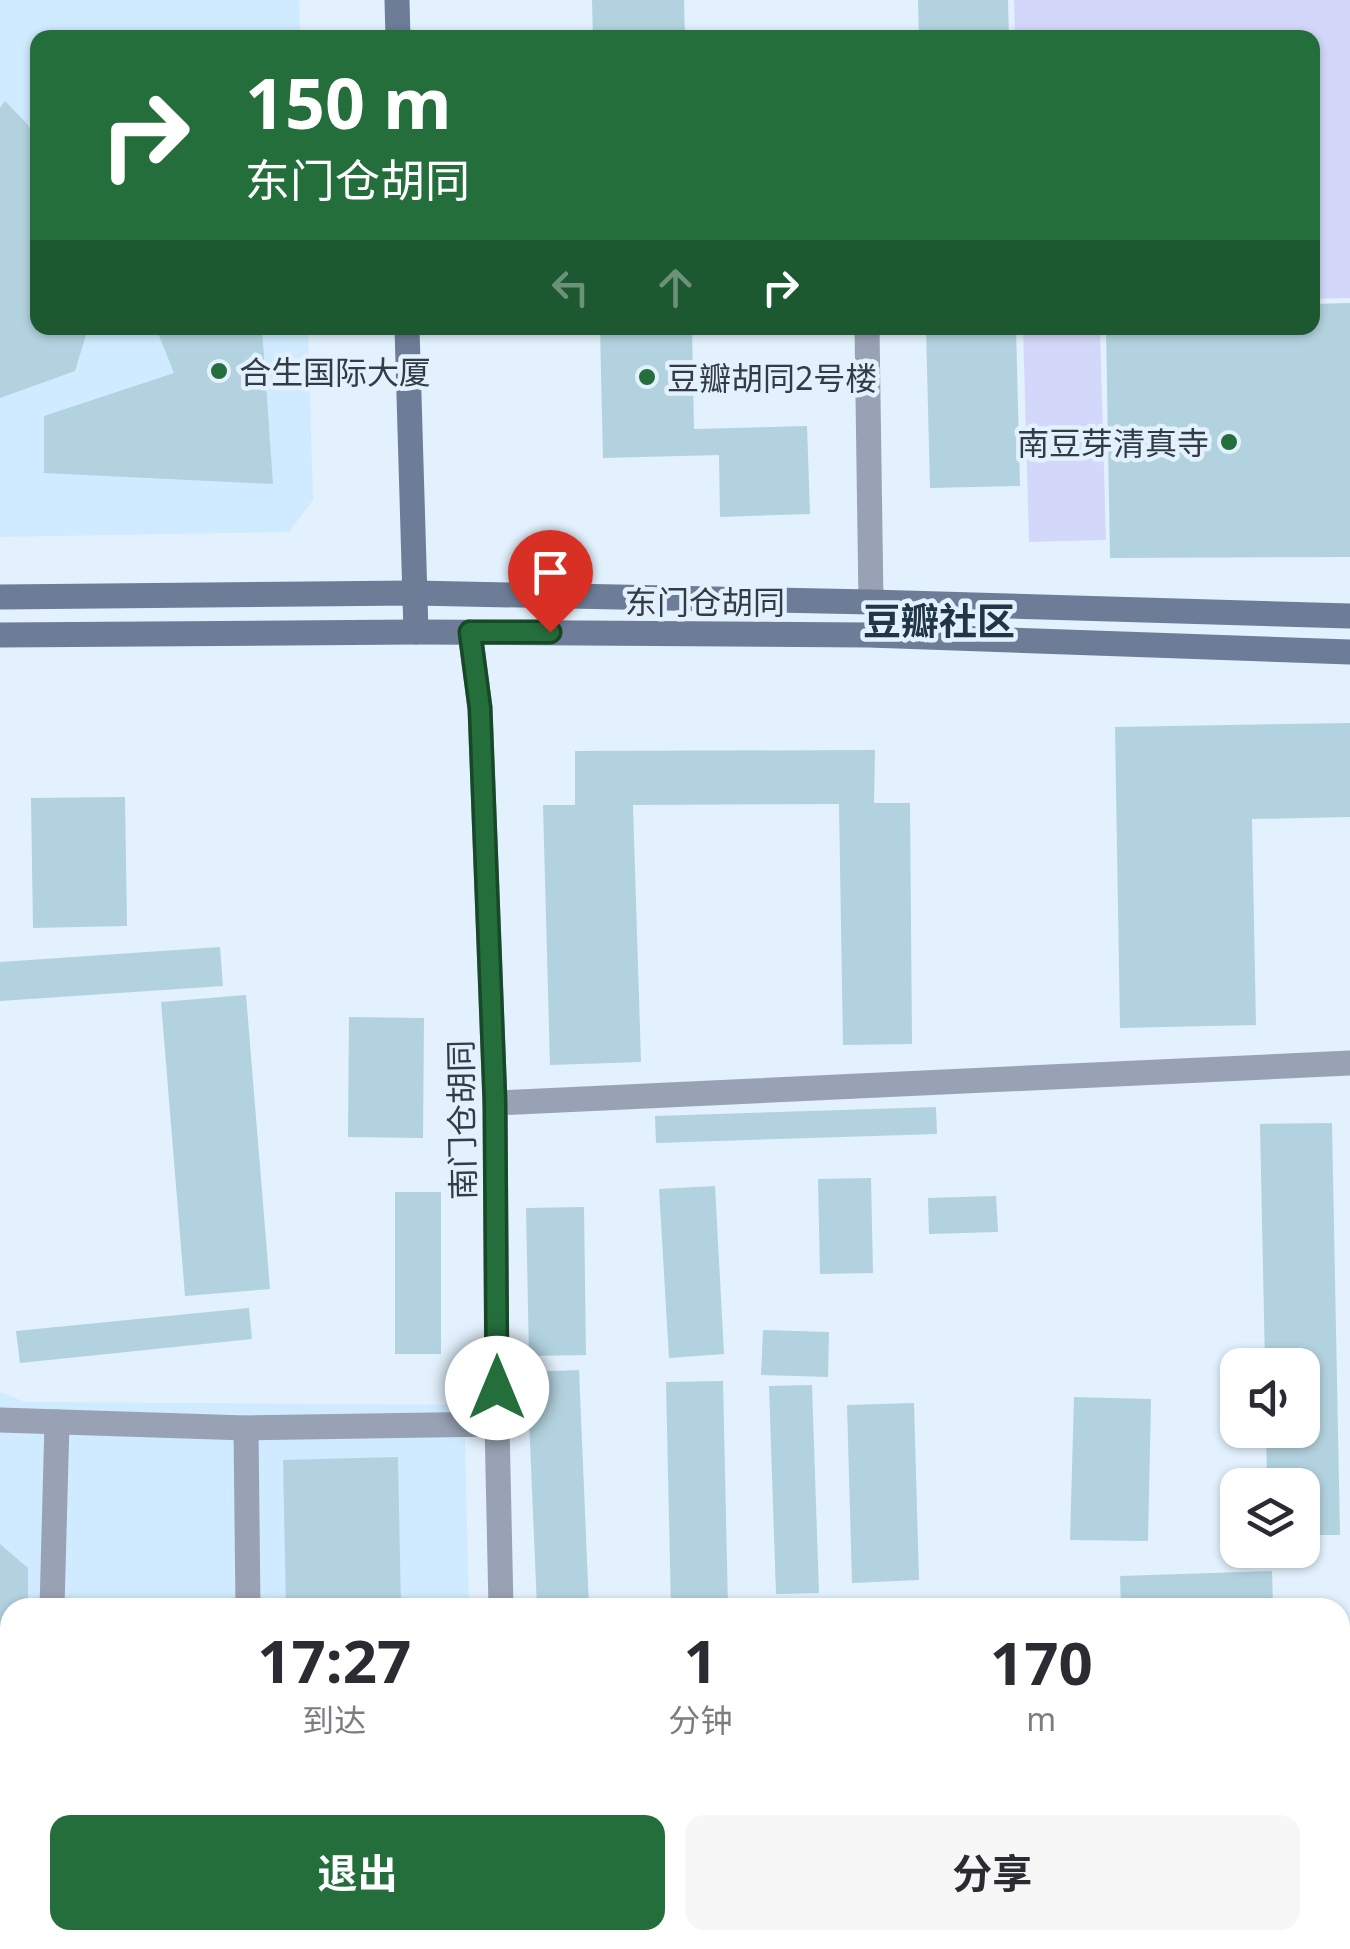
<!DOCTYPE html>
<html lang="zh">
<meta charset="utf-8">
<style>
body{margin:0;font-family:"Noto Sans","Noto Sans SC",sans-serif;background:#f7f7f7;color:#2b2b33;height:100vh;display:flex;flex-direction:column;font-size:38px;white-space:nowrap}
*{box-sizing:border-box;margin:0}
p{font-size:32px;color:#7c7c81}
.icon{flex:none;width:55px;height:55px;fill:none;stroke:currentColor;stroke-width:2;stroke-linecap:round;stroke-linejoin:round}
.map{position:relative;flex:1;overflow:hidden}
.sheet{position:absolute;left:0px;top:1598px;width:1350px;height:352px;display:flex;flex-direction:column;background:#fff;border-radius:30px 30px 0 0;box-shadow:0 2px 8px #0004}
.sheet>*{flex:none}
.banner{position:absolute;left:30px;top:30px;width:1290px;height:305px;border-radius:20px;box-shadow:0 2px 8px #0004;background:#246e3c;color:#fff;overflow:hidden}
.tools{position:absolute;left:1220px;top:1348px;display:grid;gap:20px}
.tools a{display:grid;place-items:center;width:100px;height:100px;border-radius:20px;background:#fff;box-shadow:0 2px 8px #0004;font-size:50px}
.pin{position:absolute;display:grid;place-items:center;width:85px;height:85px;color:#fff;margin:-102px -42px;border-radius:50% 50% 50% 0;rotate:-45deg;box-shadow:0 0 10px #0007}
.pin .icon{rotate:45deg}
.me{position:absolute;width:110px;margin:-55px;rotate:0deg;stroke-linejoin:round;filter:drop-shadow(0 0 8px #0008)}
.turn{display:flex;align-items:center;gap:35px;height:210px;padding:0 50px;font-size:45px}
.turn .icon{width:130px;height:130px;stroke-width:2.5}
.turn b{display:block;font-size:70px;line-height:85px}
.lanes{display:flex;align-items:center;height:95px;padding:0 50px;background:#0003;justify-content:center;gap:50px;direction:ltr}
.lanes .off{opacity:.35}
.eta{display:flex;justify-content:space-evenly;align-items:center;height:170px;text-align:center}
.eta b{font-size:60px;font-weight:700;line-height:70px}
.cta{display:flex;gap:20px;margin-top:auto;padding:20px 50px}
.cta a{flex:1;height:115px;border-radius:20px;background:#246e3c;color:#fff;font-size:40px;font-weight:700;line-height:115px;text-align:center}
.cta a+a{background:#f7f7f7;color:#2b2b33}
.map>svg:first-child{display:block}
.built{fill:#d0eaff}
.green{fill:#d3d8fb}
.building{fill:#b2d2df}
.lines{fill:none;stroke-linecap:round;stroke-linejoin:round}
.street{stroke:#98a2b4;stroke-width:25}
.secondary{stroke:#6e7d97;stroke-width:25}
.route-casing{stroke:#174827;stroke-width:25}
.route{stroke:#246e3c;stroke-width:18}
.poi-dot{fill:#246e3c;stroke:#e2f1fd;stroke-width:4}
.labels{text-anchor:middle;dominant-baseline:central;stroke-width:9;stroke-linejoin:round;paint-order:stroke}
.poi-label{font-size:32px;fill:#323c45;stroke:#e2f1fd;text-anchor:start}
.street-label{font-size:32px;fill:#323c45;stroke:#e2f1fd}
.quarter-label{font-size:38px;font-weight:bold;fill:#203545;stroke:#e2f1fd}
</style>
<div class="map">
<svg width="1350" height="1949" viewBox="0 0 1350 1949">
<rect width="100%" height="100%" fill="#e2f1fd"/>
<!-- built -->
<g class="built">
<path d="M0 0H299L300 37 38 38V328H308L313 500 289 532 0 537Z"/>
<path d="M0 1392 25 1402 464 1405 469 1607 10 1608V1940H477V1949H0Z"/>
</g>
<!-- green -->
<g class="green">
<path d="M1014 0H1350V298L1313 299 1312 38 1015 37Z"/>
<path d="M1023 328H1100L1106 540 1029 542Z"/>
</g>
<!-- building -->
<g class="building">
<path d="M592 0H684L685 38H593Z"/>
<path d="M918 0H1008L1009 38H919Z"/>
<path d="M5 101 28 125 38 150V328H88L75 371 0 398V108Z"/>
<path d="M1350 303V557L1110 558 1106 328H1312V304Z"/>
<path d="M156 328H262L273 484 44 473V416L174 373Z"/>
<path d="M600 328H692L694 429 807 426 810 514 720 517 719 455 603 458Z"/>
<path d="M926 328H1016L1020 486 930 488Z"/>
<path d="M1350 723V817L1252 819 1256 1025 1120 1028 1115 727Z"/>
<path d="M875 750 874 803H910L912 1044 843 1045 839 804 633 805 641 1062 550 1065 543 805H575V751Z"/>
<path d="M125 797 127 926 33 928 31 798Z"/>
<path d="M220 947 223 986 0 1001V962Z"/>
<path d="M246 995 270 1289 185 1296 161 1002Z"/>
<path d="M349 1017 424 1018 423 1138 348 1137Z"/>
<path d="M936 1107 937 1134 656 1143 655 1116Z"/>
<path d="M1332 1123 1340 1535H1302V1485H1267L1266 1430H1302V1365H1265L1260 1124Z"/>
<path d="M871 1178 873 1273 820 1274 818 1179Z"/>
<path d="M715 1186 724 1354 669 1358 659 1189Z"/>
<rect x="395" y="1192" width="46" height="162"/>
<path d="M996 1196 998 1232 929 1234 928 1198Z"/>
<path d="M584 1207 586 1355 529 1356 526 1208Z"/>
<path d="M249 1308 252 1339 20 1363 16 1331Z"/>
<path d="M763 1330 829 1332 828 1377 761 1375Z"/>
<path d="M579 1370 589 1608H537L527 1372Z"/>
<path d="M723 1381 728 1608H671L666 1382Z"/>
<path d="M812 1385 819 1593 776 1594 769 1386Z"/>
<path d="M1074 1397 1151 1399 1148 1541 1070 1540Z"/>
<path d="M914 1403 919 1580 852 1583 847 1405Z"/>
<path d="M398 1457 401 1608H286L283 1460Z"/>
<path d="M0 1544 28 1568V1608H10V1644L0 1653Z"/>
<path d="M1272 1571 1273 1608H1121L1120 1576Z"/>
<path d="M292 1940H407V1949H293Z"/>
<rect x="579" y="1940" width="75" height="9"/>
</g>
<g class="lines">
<!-- street -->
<g class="street">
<path d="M867 328 871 602"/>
<path d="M470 632 480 708 495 1103 497 1424 501 1608"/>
<path d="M495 1103 1350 1063"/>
<path d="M0 1420 246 1428 497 1424"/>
<path d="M246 1428 248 1608"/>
<path d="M52 1608 57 1422"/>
<path d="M510 1940V1949"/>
<path d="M44 1949V1940"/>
<path d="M248 1949V1940"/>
</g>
<!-- secondary -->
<g class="secondary">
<path d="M397 0 398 38"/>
<path d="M407 328 416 632"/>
<path d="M0 597 414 593 871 602 1350 616"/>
<path d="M0 635 416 632 869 635 1350 652"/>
</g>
</g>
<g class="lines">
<!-- route casing -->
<g class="route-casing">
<path id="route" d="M497 1388 495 1102 480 708 470 632H550"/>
</g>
<!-- route -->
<use href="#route" class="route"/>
</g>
<!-- markers -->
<g class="poi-dot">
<circle cx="219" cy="371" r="10"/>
<circle cx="647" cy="377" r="10"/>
<circle cx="1229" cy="442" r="10"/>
</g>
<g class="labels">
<!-- poi labels -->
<g class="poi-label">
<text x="239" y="371">合生国际大厦</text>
<text x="667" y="377">豆瓣胡同2号楼</text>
<text x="1209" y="442" text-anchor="end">南豆芽清真寺</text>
</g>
<!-- street labels -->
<g class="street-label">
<text x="705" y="601">东门仓胡同</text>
<text transform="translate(461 1120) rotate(-91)">南门仓胡同</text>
</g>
<!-- quarter labels -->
<g class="quarter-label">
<text x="939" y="620">豆瓣社区</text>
</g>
</g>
</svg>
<div class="tools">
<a><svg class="icon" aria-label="sound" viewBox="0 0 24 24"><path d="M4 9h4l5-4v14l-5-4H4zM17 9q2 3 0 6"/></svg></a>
<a><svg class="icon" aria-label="layers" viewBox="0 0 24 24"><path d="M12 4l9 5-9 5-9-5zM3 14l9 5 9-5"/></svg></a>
</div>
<div class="pin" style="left:550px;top:632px;background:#d93025"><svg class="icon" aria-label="arrive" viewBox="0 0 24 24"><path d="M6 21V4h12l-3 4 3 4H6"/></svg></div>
<svg class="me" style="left:497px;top:1388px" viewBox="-20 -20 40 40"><circle r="19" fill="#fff"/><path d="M0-13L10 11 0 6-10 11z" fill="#246e3c"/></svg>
<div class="banner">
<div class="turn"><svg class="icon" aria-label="right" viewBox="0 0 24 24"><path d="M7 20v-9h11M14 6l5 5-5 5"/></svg><div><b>150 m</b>东门仓胡同</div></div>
<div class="lanes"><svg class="icon off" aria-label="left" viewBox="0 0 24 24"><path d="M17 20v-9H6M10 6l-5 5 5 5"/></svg><svg class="icon off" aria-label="ahead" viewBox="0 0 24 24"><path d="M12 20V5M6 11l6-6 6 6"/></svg><svg class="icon" aria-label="right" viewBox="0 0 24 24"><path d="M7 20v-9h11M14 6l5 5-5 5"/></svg></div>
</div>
<section class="sheet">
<div class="eta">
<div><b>17:27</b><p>到达</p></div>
<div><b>1</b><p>分钟</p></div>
<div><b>170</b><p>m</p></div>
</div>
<div class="cta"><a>退出</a><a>分享</a></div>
</section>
</div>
